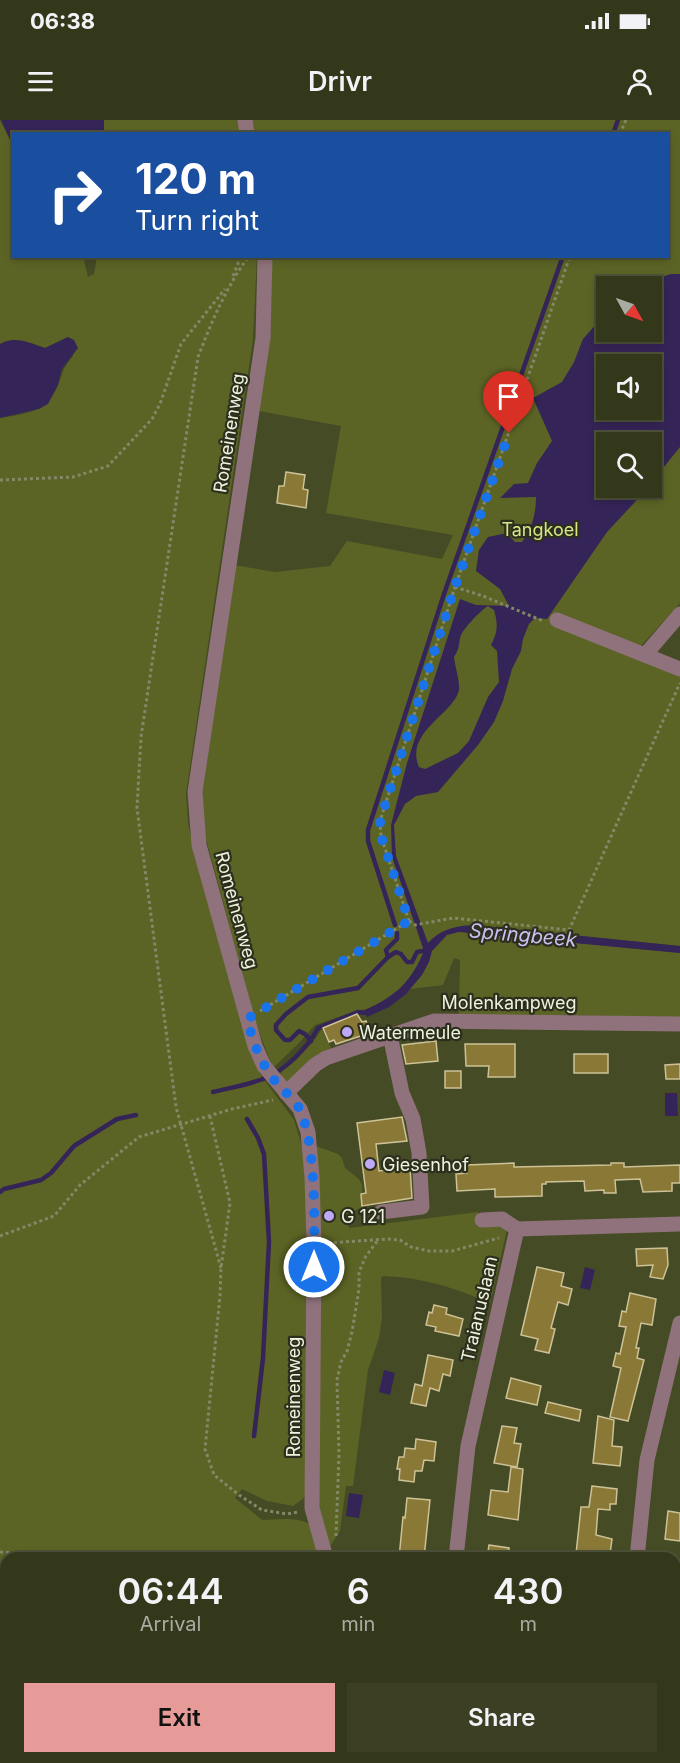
<!DOCTYPE html>
<style>
body{margin:0;font-family:Inter,sans-serif;background:#3c3f24;color:#f1f3f6;height:100vh;display:flex;flex-direction:column;font-size:22px;white-space:nowrap}
*{box-sizing:border-box;margin:0}
p{font-size:20px;color:#a9aca3}
.icon{flex:none;width:33px;height:33px;fill:none;stroke:currentColor;stroke-width:2;stroke-linecap:round;stroke-linejoin:round}
.map{position:relative;flex:1;overflow:hidden}
.side{position:absolute;left:0px;top:1432px;width:681px;height:212px;display:flex;flex-direction:column;background:#34381b;border-radius:18px 18px 0 0;box-shadow:0 3px 9px #0003,0 0 0 2px #4e523a}
.side>*{flex:none}
.hud{position:absolute;left:12px;top:12px;width:657px;height:126px;border-radius:0px;box-shadow:0 3px 9px #0003,0 0 0 2px #4e523a;background:#1a4fa0;color:#fff;overflow:hidden}
.needle{width:39px;rotate:130deg}
.controls{position:absolute;left:596px;top:156px;display:grid;gap:12px}
.controls a{display:grid;place-items:center;width:66px;height:66px;border-radius:0px;background:#34381b;box-shadow:0 3px 9px #0003,0 0 0 2px #4e523a;font-size:30px}
.pin{position:absolute;display:grid;place-items:center;width:51px;height:51px;color:#fff;margin:-62px -26px;border-radius:50% 50% 50% 0;rotate:-45deg;box-shadow:0 0 6px #0007}
.pin .icon{rotate:45deg}
.me{position:absolute;width:66px;margin:-33px;rotate:0deg;stroke-linejoin:round;filter:drop-shadow(0 0 4px #0008)}
.turn{display:flex;align-items:center;gap:21px;height:126px;padding:0 24px;font-size:27px}
.turn .icon{width:78px;height:78px;stroke-width:2.5}
.turn b{display:block;font-size:42px;line-height:51px}
.eta{display:flex;justify-content:space-evenly;align-items:center;height:102px;text-align:center}
.eta b{font-size:36px;font-weight:600;line-height:42px}
.cta{display:flex;gap:12px;margin-top:auto;padding:12px 24px}
.cta a{flex:1;height:69px;border-radius:0px;background:#e69b98;color:#111;font-size:24px;font-weight:600;line-height:69px;text-align:center}
.cta a+a{background:#3c3f24;color:#f1f3f6}
.status{display:flex;justify-content:space-between;align-items:center;height:42px;padding:0 30px;background:#34381b;direction:ltr}
.status svg{height:16px;fill:currentColor}
header{display:flex;justify-content:space-between;align-items:center;height:78px;padding:0 24px;background:#34381b;font-size:27px;font-weight:600}
.map>svg:first-child{display:block}
.green{fill:#5c6425;fill-rule:evenodd}
.water{fill:#352457;fill-rule:evenodd}
.lines{fill:none;stroke-linecap:round;stroke-linejoin:round}
.stream{stroke:#352457;stroke-width:4.5}
.building{fill:#897836;stroke:#cdc297;stroke-width:1.5}
.path{stroke:#838867;stroke-width:3;stroke-dasharray:3 3;stroke-linecap:butt}
.minor{stroke:#8f727c;stroke-width:15}
.route{stroke:#1a73e8;stroke-width:10;stroke-dasharray:0 18}
.poi-dot{fill:#bda9f5;stroke:#2c2f1e;stroke-width:2}
.labels{text-anchor:middle;dominant-baseline:central;stroke-width:4.5;stroke-linejoin:round;paint-order:stroke}
.street-label{font-size:18px;fill:#eef3dd;stroke:#2c2f1e}
.park-label{font-size:18px;fill:#d8e688;stroke:#2c2f1e}
.poi-label{font-size:18px;fill:#eef3dd;stroke:#2c2f1e;text-anchor:start}
.water-label{font-size:20px;font-style:italic;fill:#ccc0f3;stroke:#2c2f1e}
</style>
<div class="status"><b>06:38</b><svg viewBox="0 0 49 12"><path d="M0 12V9h3v3zM5 12V6h3v6zM10 12V3h3v9zM15 12V0h3v12zM26 1h20v11H26zM47 4h2v5h-2z"/></svg></div>
<header><svg class="icon" aria-label="menu" viewBox="0 0 24 24"><path d="M4 6h16M4 12h16M4 18h16"/></svg>Drivr<svg class="icon" aria-label="person" viewBox="0 0 24 24"><circle cx="12" cy="8" r="4"/><path d="M4 21q1-7 8-7t8 7"/></svg></header>
<div class="map">
<svg width="680" height="1643" viewBox="0 0 680 1643">
<rect width="100%" height="100%" fill="#454b24"/>
<!-- green -->
<g class="green">
<path d="M0 0 13 26 14 136 83 137 88 157 94 154 97 137H257L253 219 186 674 188 702 195 738 250 934 262 957 294 1000 303 1030 306 1059 307 1369 305 1377 293 1386 267 1381 242 1369 235 1378 262 1400C276 1400 296 1396 309 1404L322 1438H6V1638H205L204 1643H0V298C26 294 47 292 58 265 64 251 62 249 73 236L68 217 45 228C30 223 15 216 0 224Z"/>
<path d="M104 0H239L241 13H104Z"/>
<path d="M250 0H680V483L640 527 680 554V826L474 805 464 812 680 833V897L553 895 459 897 460 840 454 838 443 865C430 867 405 868 394 874 383 880 373 890 359 890L315 905 298 924 273 948 257 907 205 715 201 683 234 445 275 452 330 446 347 421 442 439 453 415 326 393 341 306 259 291C268 239 275 189 268 137L668 136V14H251ZM606 166H651V212H606ZM606 244H651V290H606ZM606 322H651V368H606Z"/>
<path d="M322 909 331 928 311 940 292 960 282 963 281 953 284 948 292 944 313 922Z"/>
<path d="M316 1026 338 1034 342 1038 345 1048 359 1059 362 1065 363 1087 347 1094 349 1108 478 1092 480 1107 499 1105 507 1110 490 1183C452 1167 425 1158 383 1156L381 1158 382 1198 379 1218 368 1250 353 1366H346L340 1411 329 1428 317 1384Z"/>
<path d="M217 1638H425V1643H216Z"/>
</g>
<!-- water -->
<g class="water">
<path d="M1 0H104V14H14L13 26Z"/>
<path d="M671 154H680V327L651 363V322H606V368H648L607 412 547 499 535 498 529 504 523 519 521 531 512 549 503 581 494 602 478 625 438 672 416 676 405 684 394 705 396 736 428 823C441 809 455 806 474 805L680 826V833L459 812 447 815 432 831 429 842 422 855 406 874 389 887 367 897 365 890C396 876 411 862 424 831L392 737 391 705 407 643 460 479 476 485 509 486 500 469 476 451 479 430 488 417 507 413 515 422H522C532 409 536 393 536 377L500 378 514 364 528 363 537 343 552 321 533 278 562 262 574 242 583 219 606 193V212H651V166H639L648 161ZM606 244H651V290H606ZM488 486 494 490C498 504 498 512 491 525L497 531 499 562 488 577 469 621 458 633 425 649 419 647C404 612 454 594 459 570 460 561 455 547 454 537 461 526 458 523 461 515 465 507 481 490 488 486Z"/>
<path d="M68 217 74 220 78 228 62 249 58 265 48 284 39 289 0 298V224C15 215 30 223 45 228Z"/>
<path d="M665 973H677L678 996H665Z"/>
<path d="M585 1147 595 1150 590 1170 580 1168Z"/>
<path d="M384 1250 395 1253 390 1275 379 1272Z"/>
<path d="M349 1373 363 1375 359 1398 346 1396Z"/>
</g>
<g class="lines">
<!-- stream -->
<g class="stream">
<path d="M613 14 618 0"/>
<path d="M395 805 368 721V710L444 474 563 136"/>
<path d="M388 837 386 830 397 819V813"/>
<path d="M311 921 305 914 299 911 290 920H285L276 910V905L286 894 308 877 358 868 388 837 396 832 401 834 407 842H412L417 832 428 830"/>
<path d="M213 972C229 968 247 965 263 959 284 952 308 927 318 908L358 892 366 893 371 891"/>
<path d="M247 999 258 1018 264 1034 269 1122 263 1238 254 1316"/>
<path d="M0 1072 4 1069 41 1060 51 1053 74 1026 117 999 136 995"/>
</g>
</g>
<!-- building -->
<g class="building">
<path d="M286 352 305 355 303 369 308 370 306 388 277 383 279 366H284Z"/>
<path d="M357 894 362 902 366 901 370 913 336 924 334 920 329 922 323 908Z"/>
<path d="M436 921 438 941 406 944 402 925Z"/>
<path d="M465 924H515V957H488L489 946H466Z"/>
<rect x="574" y="934" width="34" height="19"/>
<path d="M680 944V959H666L665 945Z"/>
<rect x="445" y="951" width="16" height="17"/>
<path d="M402 997 407 1021 376 1024 379 1051 410 1047 412 1078 362 1086 361 1074 366 1073 357 1003Z"/>
<path d="M514 1043V1047L611 1045V1043H624V1047L680 1045V1063H672V1071L643 1072 640 1059 615 1060 616 1073H604V1070L585 1071 584 1061 546 1062V1064H542V1076L495 1077V1069L457 1071 456 1054 467 1053V1045Z"/>
<path d="M667 1128 668 1145 663 1159 650 1157 653 1145 637 1146 636 1129Z"/>
<path d="M537 1147 564 1153 561 1166 572 1169 568 1185 558 1182 551 1208 555 1209 549 1233 535 1230 538 1219 521 1215Z"/>
<path d="M630 1173 656 1179 652 1205 641 1203 636 1228H639L637 1238 644 1240 628 1301 610 1297 621 1248 613 1246 616 1233 620 1234 626 1207 619 1206 622 1191 626 1192Z"/>
<path d="M434 1185 447 1188 446 1194 463 1199 459 1216 435 1211 436 1207 426 1205 429 1192 432 1193Z"/>
<path d="M428 1235 453 1240 450 1256 443 1254 439 1271 430 1268 426 1286 411 1283 415 1264 422 1266Z"/>
<path d="M511 1258 541 1266 537 1285 506 1278Z"/>
<path d="M548 1282 581 1290 579 1301 545 1293Z"/>
<path d="M598 1296 614 1300 612 1326 622 1327 620 1346 593 1343Z"/>
<path d="M502 1306 517 1308 514 1323 521 1324 517 1347 494 1343Z"/>
<path d="M416 1319 436 1322 434 1341 424 1340 422 1351H415L414 1362 399 1360 400 1349H397L399 1337H404L405 1328 415 1329Z"/>
<path d="M511 1347 523 1349 518 1400 488 1395 491 1370 508 1372Z"/>
<path d="M592 1366 617 1369 616 1384H610V1390L598 1389 596 1415 612 1419 610 1434 602 1433V1438H586L587 1436 576 1434 581 1387H589Z"/>
<path d="M407 1378 430 1380 424 1438H399L403 1397 405 1398Z"/>
<path d="M668 1391 680 1393V1421L665 1419Z"/>
<path d="M489 1425 509 1428 508 1438H487Z"/>
</g>
<g class="lines">
<!-- path -->
<g class="path">
<path d="M620 14 626 0"/>
<path d="M233 156 241 136"/>
<path d="M0 360 73 357 108 346 152 299 160 284 181 224 225 169"/>
<path d="M455 467 483 476 543 501"/>
<path d="M409 801 415 805 453 798 569 810 680 563"/>
<path d="M260 891 409 801 381 716 380 701 455 467 570 136"/>
<path d="M210 996 230 1083 221 1148 220 1176 205 1329 214 1355 239 1375 262 1390 287 1394 299 1392"/>
<path d="M0 1116 54 1096 80 1065 139 1017 232 989 273 980"/>
<path d="M328 1123 388 1119 400 1120 411 1127 429 1131H452L499 1118"/>
<path d="M221 1148 176 987 137 688 141 617 198 237C212 201 226 167 249 136"/>
<path d="M336 1416 339 1334 337 1260 341 1242 347 1231 352 1212 359 1169V1152L366 1136 378 1120"/>
<path d="M0 1432 16 1433"/>
<path d="M208 1643 210 1638"/>
</g>
<!-- minor -->
<g class="minor">
<path d="M245 0 247 14"/>
<path d="M265 136 263 218 195 672 199 725 255 926 264 946 300 989 308 1012 312 1057 314 1124 312 1388 326 1438"/>
<path d="M557 500 680 549"/>
<path d="M645 535 680 494"/>
<path d="M286 973 315 945 326 938 434 901 680 904"/>
<path d="M381 1092 422 1087 419 1033 413 999 402 973 390 915"/>
<path d="M482 1100 502 1099 517 1109"/>
<path d="M456 1438 468 1326 517 1109 680 1104"/>
<path d="M637 1438 647 1340 680 1203"/>
<path d="M675 1570H680"/>
<path d="M570 1638 603 1643"/>
<path d="M434 1643V1638"/>
<path d="M614 1643 615 1638"/>
</g>
</g>
<g class="lines">
<!-- route -->
<path class="route" d="M314 1147C314 1104 317 1031 301 992 296 980 283 971 275 961 260 942 253 922 247 899L409 801 381 716 380 701 455 467 509 313"/>
</g>
<!-- markers -->
<g class="poi-dot">
<circle cx="347" cy="912" r="6"/>
<circle cx="370" cy="1044" r="6"/>
<circle cx="329" cy="1096" r="6"/>
</g>
<g class="labels">
<!-- street labels -->
<g class="street-label">
<text transform="translate(229 313) rotate(-81)">Romeinenweg</text>
<text transform="translate(237 790) rotate(75)">Romeinenweg</text>
<text x="509" y="882">Molenkampweg</text>
<text transform="translate(479 1189) rotate(-77)">Traianuslaan</text>
<text transform="translate(293 1277) rotate(-90)">Romeinenweg</text>
</g>
<!-- park labels -->
<g class="park-label">
<text x="540" y="409">Tangkoel</text>
</g>
<!-- poi labels -->
<g class="poi-label">
<text x="359" y="912">Watermeule</text>
<text x="382" y="1044">Giesenhof</text>
<text x="341" y="1096">G 121</text>
</g>
<!-- water labels -->
<g class="water-label">
<text transform="translate(523 815) rotate(5)">Springbeek</text>
</g>
</g>
</svg>
<div class="controls">
<a><svg class="needle" viewBox="-14 -14 28 28"><path d="M0-13l5 13h-10z" fill="#e53935"/><path d="M0 13l5-13h-10z" fill="#a9aca3"/></svg></a>
<a><svg class="icon" aria-label="sound" viewBox="0 0 24 24"><path d="M4 9h4l5-4v14l-5-4H4zM17 9q2 3 0 6"/></svg></a>
<a><svg class="icon" aria-label="search" viewBox="0 0 24 24"><circle cx="10" cy="10" r="6"/><path d="M15 15l6 6"/></svg></a>
</div>
<div class="pin" style="left:509px;top:313px;background:#d93025"><svg class="icon" aria-label="arrive" viewBox="0 0 24 24"><path d="M6 21V4h12l-3 4 3 4H6"/></svg></div>
<svg class="me" style="left:314px;top:1147px" viewBox="-20 -20 40 40"><circle r="17" fill="#1a73e8" stroke="#fff" stroke-width="3"/><path d="M0-11L8 9 0 5-8 9z" fill="#fff"/></svg>
<div class="hud">
<div class="turn"><svg class="icon" aria-label="right" viewBox="0 0 24 24"><path d="M7 20v-9h11M14 6l5 5-5 5"/></svg><div><b>120 m</b>Turn right</div></div>
</div>
<section class="side">
<div class="eta">
<div><b>06:44</b><p>Arrival</p></div>
<div><b>6</b><p>min</p></div>
<div><b>430</b><p>m</p></div>
</div>
<div class="cta"><a>Exit</a><a>Share</a></div>
</section>
</div>
